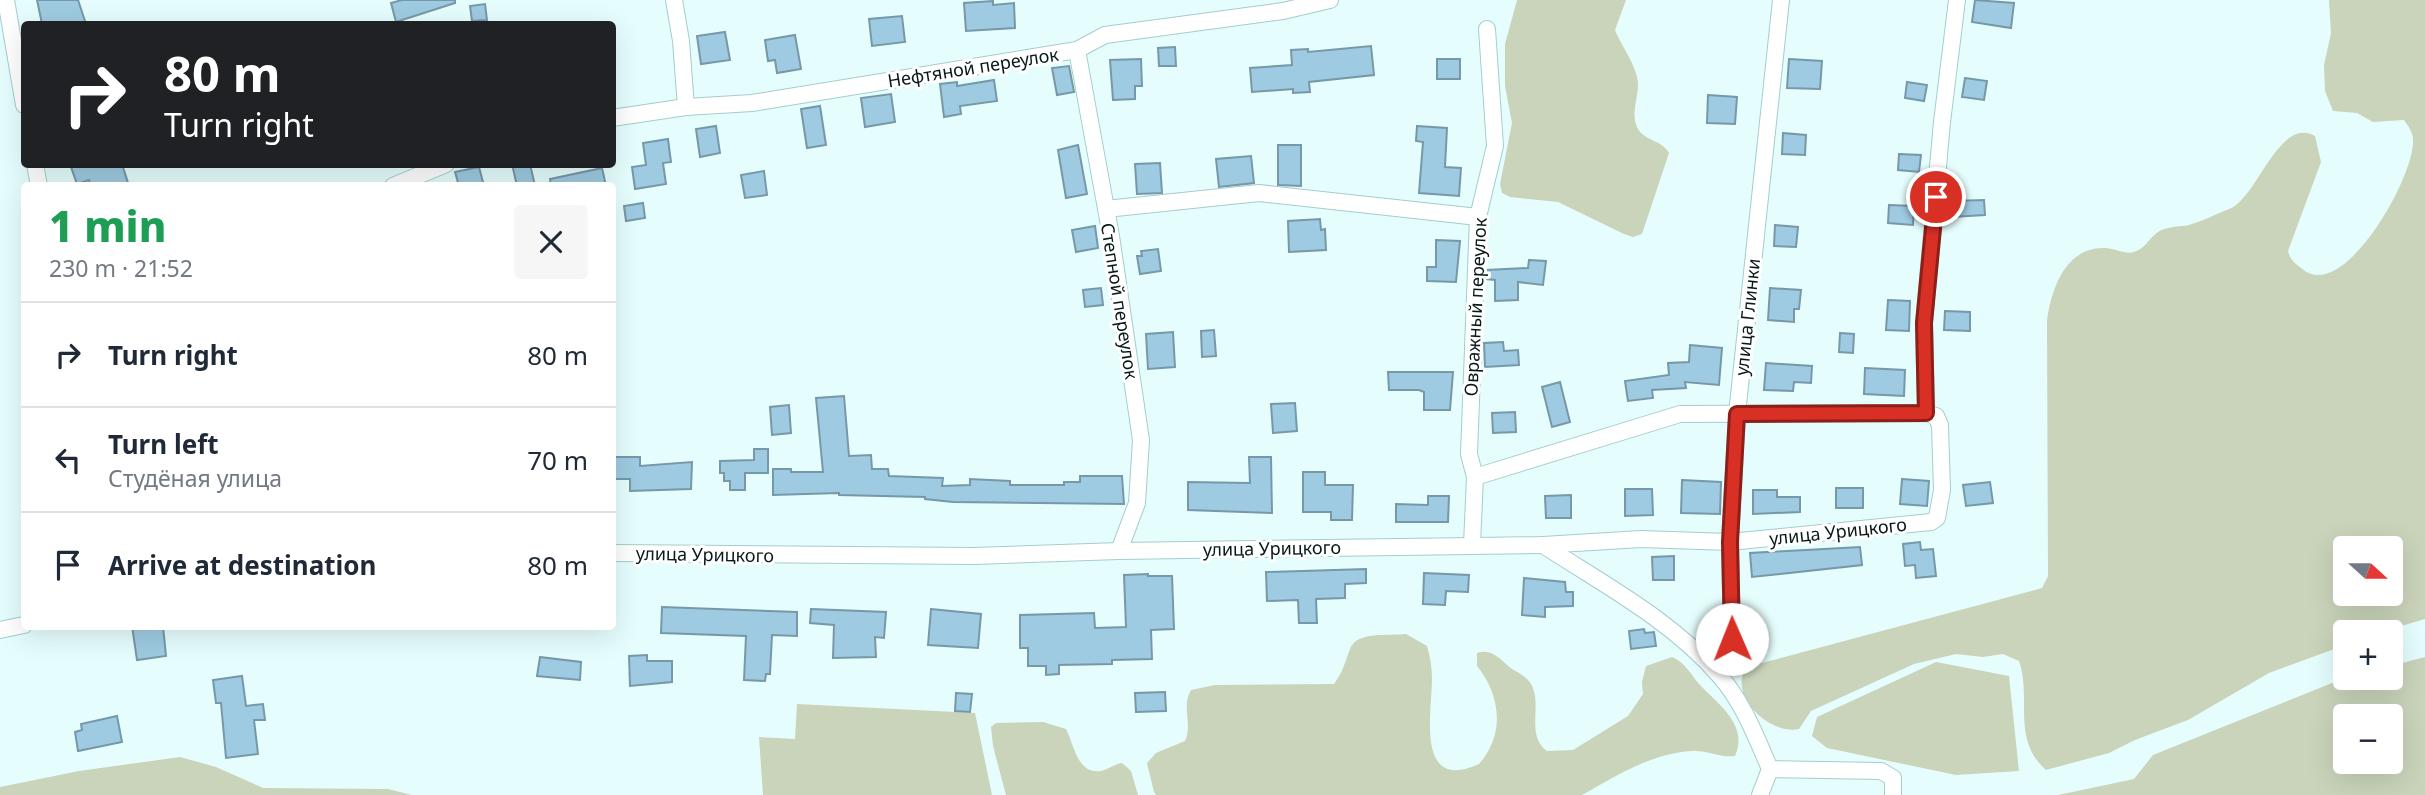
<!DOCTYPE html>
<meta charset="utf-8">
<style>
body{margin:0;font-family:"Noto Sans",sans-serif;background:#f6f6f7;color:#1f2937;height:100vh;display:flex;flex-direction:column;font-size:26px;white-space:nowrap}
*{box-sizing:border-box;margin:0}
p{font-size:23px;color:#747a83}
.icon{flex:none;width:38px;height:38px;fill:none;stroke:currentColor;stroke-width:2;stroke-linecap:round;stroke-linejoin:round}
.map{position:relative;flex:1;overflow:hidden}
.drawer{position:absolute;left:21px;top:182px;width:595px;height:448px;display:flex;flex-direction:column;background:#fff;border-radius:7px;box-shadow:0 7px 28px #0002}
.drawer>*{flex:none}
.top-card{position:absolute;left:21px;top:21px;width:595px;height:147px;border-radius:7px;box-shadow:0 7px 28px #0002;background:#202124;color:#fff;overflow:hidden}
.needle{width:46px;rotate:111deg}
.controls{position:absolute;left:2333px;top:536px;display:grid;gap:14px}
.controls a{display:grid;place-items:center;width:70px;height:70px;border-radius:7px;background:#fff;box-shadow:0 7px 28px #0002;font-size:35px}
.pin{position:absolute;display:grid;place-items:center;width:60px;height:60px;color:#fff;margin:-30px;border:4px solid #fff;border-radius:50%;box-shadow:0 2px 7px #0007}
.me{position:absolute;width:77px;margin:-38px;rotate:359deg;stroke-linejoin:round;filter:drop-shadow(0 0 5px #0008)}
.turn{display:flex;align-items:center;gap:24px;height:147px;padding:0 28px;font-size:32px}
.turn .icon{width:91px;height:91px;stroke-width:2.5}
.turn b{display:block;font-size:49px;line-height:60px}
.round{display:grid;place-items:center;flex:none;width:74px;height:74px;border-radius:7px;background:#f6f6f7}
.headline{display:flex;align-items:center;justify-content:space-between;height:119px;padding:0 28px}
h1{font-size:42px;font-weight:800;line-height:52px;color:#1e9e55}
ul{padding:0;list-style:none}
li{display:flex;align-items:center;gap:21px;height:105px;padding:0 28px;border-top:2px solid #e0e1e3}
li div{flex:1}
li b{display:block;font-size:26px}
li em{font-style:normal}
.map>svg:first-child{display:block}
.green{fill:#c9d4ba;fill-rule:evenodd}
.building{fill:#9ecbe1;stroke:#7798a8;stroke-width:2}
.lines{fill:none;stroke-linecap:round;stroke-linejoin:round}
.street-casing{stroke:#a4cdcc;stroke-width:18}
.street{stroke:#fff;stroke-width:16}
.route-casing{stroke:#8d1f18;stroke-width:18}
.route{stroke:#d93025;stroke-width:12}
.labels{text-anchor:middle;dominant-baseline:central;stroke-width:6;stroke-linejoin:round;paint-order:stroke}
.street-label{font-size:18px;fill:#091918;stroke:#fff}
</style>
<div class="map">
<svg width="2425" height="795" viewBox="0 0 2425 795">
<rect width="100%" height="100%" fill="#e5fefd"/>
<!-- green -->
<g class="green">
<path d="M1517 0H1626L1615 30C1621 45 1638 68 1638 84 1638 99 1631 113 1637 127 1643 141 1661 139 1669 153L1642 234 1633 237 1624 234 1558 202 1510 197 1502 193 1500 184 1512 123 1505 86V44Z"/>
<path d="M2329 0H2425V619L2381 632H2345V645L2269 673 2188 720 2135 740 2109 753 2046 770C2011 739 2032 699 2019 661L2003 654 1983 657 1956 654 1914 664 1811 711 1799 729C1770 736 1726 694 1747 667L2042 588 2048 576 2047 321C2051 290 2065 248 2103 248 2113 247 2125 255 2134 252 2145 249 2149 238 2158 232 2167 226 2179 227 2189 225 2203 221 2216 214 2229 209 2258 198 2278 116 2315 136L2321 162 2288 251C2291 262 2296 264 2305 271 2346 299 2416 175 2413 139 2413 132 2408 126 2404 120L2373 122 2357 113 2333 111 2325 91 2324 65 2331 33ZM2345 548H2390V593H2345Z"/>
<path d="M1406 634 1427 646C1430 657 1432 667 1432 678 1432 713 1415 793 1479 764 1506 734 1500 694 1477 666V653C1490 649 1497 656 1506 664 1514 672 1525 674 1531 684 1543 705 1525 735 1547 751L1573 750 1628 716 1643 694 1642 682 1646 666 1672 657C1685 662 1691 675 1700 685 1718 704 1749 725 1735 756 1720 758 1708 750 1692 751 1652 753 1616 776 1582 795H1156L1154 792 1147 763 1156 753 1185 741C1193 724 1181 707 1191 690L1215 685 1334 684C1343 672 1345 662 1350 649 1356 631 1390 636 1406 634Z"/>
<path d="M2425 657V795H2058L2134 779 2153 755 2347 677H2390L2391 666ZM2345 716H2390V761H2345Z"/>
<path d="M1936 662 2009 676 2019 771 1956 775 1827 748 1812 736 1817 717Z"/>
<path d="M797 704 975 713 992 795H763L759 737 795 739Z"/>
<path d="M1043 722 1066 729C1074 744 1077 774 1100 771 1108 770 1114 764 1122 763L1131 771 1138 795H1006L993 746 991 727 996 723Z"/>
<path d="M180 757 216 767 263 788 388 789 412 795H0V787L79 771Z"/>
</g>
<!-- building -->
<g class="building">
<path d="M37 0H78L86 24H42Z"/>
<path d="M402 0H455V3L396 22 391 3Z"/>
<path d="M1975 0 2014 3 2011 28 1972 22Z"/>
<path d="M993 1V5L1014 3 1015 28 966 31 964 3Z"/>
<path d="M485 4 487 20 472 21 470 6Z"/>
<path d="M902 16 905 42 872 46 869 19Z"/>
<path d="M725 32 730 60 701 64 697 36Z"/>
<path d="M795 35 801 69 777 73 775 60 768 61 765 40Z"/>
<path d="M1371 46 1374 75 1309 82 1310 92 1293 93V89L1252 92 1250 68 1292 65 1291 50 1308 49V52Z"/>
<path d="M1175 47 1176 66H1159L1158 48Z"/>
<path d="M1141 59 1142 86H1135V99L1113 100 1110 60Z"/>
<rect x="1437" y="59" width="23" height="20"/>
<path d="M1789 59 1822 61 1820 89 1787 88Z"/>
<path d="M1069 66 1074 92 1057 95 1052 68Z"/>
<path d="M1965 78 1987 81 1984 100 1962 97Z"/>
<path d="M994 80 997 101 960 106 961 114 944 117 940 84 957 82V86Z"/>
<path d="M1907 82 1927 85 1924 101 1905 98Z"/>
<path d="M891 94 895 122 865 127 861 98Z"/>
<path d="M1708 95 1737 97 1735 124 1707 123Z"/>
<path d="M820 106 826 145 807 148 801 109Z"/>
<path d="M716 126 720 153 700 157 696 129Z"/>
<path d="M1417 126 1447 128 1445 167 1461 168 1459 196 1419 193 1423 142 1416 141Z"/>
<path d="M1783 133 1806 135 1805 155 1782 154Z"/>
<path d="M668 139 671 162 663 163 666 184 635 189 632 167 646 165 643 143Z"/>
<path d="M1078 145 1087 194 1066 198 1058 150Z"/>
<path d="M1278 145H1301V186L1278 185Z"/>
<path d="M1899 154 1921 155 1919 172 1898 170Z"/>
<path d="M1251 156 1254 183 1219 187 1216 159Z"/>
<path d="M1160 163 1162 193 1137 194 1135 164Z"/>
<path d="M79 164H122L129 186H91L89 180 77 184 71 167Z"/>
<path d="M512 164H530L535 186H517Z"/>
<path d="M479 167 484 186H459L455 172Z"/>
<path d="M602 168 606 186H551L550 179Z"/>
<path d="M764 171 767 195 745 198 741 175Z"/>
<path d="M1984 200 1985 215 1952 217V201Z"/>
<path d="M643 203 645 218 626 221 624 206Z"/>
<path d="M1889 205 1914 206 1913 225 1888 223Z"/>
<path d="M1320 219 1321 230 1325 229 1326 250 1289 252 1288 221Z"/>
<path d="M1775 225 1798 227 1796 247 1774 246Z"/>
<path d="M1095 226 1098 248 1076 252 1072 230Z"/>
<path d="M1436 240 1460 241 1456 282 1427 281V267H1436Z"/>
<path d="M1158 249 1161 271 1140 274 1137 256H1142L1141 251Z"/>
<path d="M1529 260 1546 261 1543 285 1518 282V300L1495 301V280L1486 279V270L1528 268Z"/>
<path d="M1101 288 1103 305 1085 307 1083 290Z"/>
<path d="M1770 288 1801 290 1799 309H1794V322L1768 320Z"/>
<path d="M1888 300 1910 301 1909 331 1886 330Z"/>
<path d="M1945 311 1970 312V331L1944 330Z"/>
<path d="M1214 330 1216 356 1202 357 1201 331Z"/>
<path d="M1173 332 1175 367 1148 369 1146 334Z"/>
<path d="M1840 333 1854 334 1853 353 1839 352Z"/>
<path d="M1503 342 1504 351 1518 350 1519 365 1485 367 1484 343Z"/>
<path d="M1690 345 1722 348 1719 385 1685 382 1686 388 1652 390 1653 398 1628 401 1625 381 1669 375 1668 363 1689 362Z"/>
<path d="M1766 363 1812 366 1811 383 1794 382 1793 391 1764 390Z"/>
<path d="M1865 368 1905 370 1904 396 1864 394Z"/>
<path d="M1388 372H1453L1450 410H1424V392L1419 390H1389Z"/>
<path d="M1560 382 1570 422 1552 427 1542 387Z"/>
<path d="M844 396 849 456 871 455 872 469H888L889 476 943 478 942 486 970 485V479L1010 481V485H1064V482H1080V476H1122L1124 504 953 502 925 499V497L839 495V493L773 495V469H791V472H823L816 398Z"/>
<path d="M1295 403 1297 431 1273 433 1271 404Z"/>
<path d="M789 405 791 433 772 435 770 407Z"/>
<path d="M1515 412 1516 432 1493 433 1492 413Z"/>
<path d="M754 449H768V473H745V490H730V481H724V473H720V461L754 460Z"/>
<path d="M613 457H640V466L692 462 691 489 630 491V479H613Z"/>
<path d="M1249 457H1271L1272 513 1188 510V482L1250 483Z"/>
<path d="M1303 472H1325V485H1353L1352 520H1331V512H1303Z"/>
<path d="M1902 479 1929 481 1927 506 1900 504Z"/>
<path d="M1682 480 1721 482 1720 514 1681 513Z"/>
<path d="M1990 482 1993 503 1966 506 1963 485Z"/>
<rect x="1836" y="488" width="27" height="20"/>
<path d="M1625 489H1652L1653 515 1625 516Z"/>
<path d="M1753 490H1777V497H1800V512L1753 514Z"/>
<path d="M1571 495V518H1546L1545 496Z"/>
<path d="M1428 496H1449L1448 522H1396V504L1428 505Z"/>
<path d="M1920 542 1921 550 1933 549 1936 576 1916 578 1915 565 1905 566 1903 544Z"/>
<path d="M1860 547 1862 565 1752 577 1750 553Z"/>
<path d="M1674 556V580H1653L1652 557Z"/>
<path d="M1366 569V583L1345 584V598L1316 599 1317 623H1299L1298 600 1267 601 1266 572Z"/>
<path d="M1424 573 1469 575 1468 592 1446 591 1445 605 1423 604Z"/>
<path d="M1148 574V576H1172L1174 629 1151 630 1152 659 1112 660V664L1059 665V674L1046 675V666H1028V648H1020V615L1094 613 1095 628 1126 627 1124 575Z"/>
<path d="M1524 578 1565 582 1566 592H1573V606L1545 607V617L1522 615Z"/>
<path d="M662 607 797 612V636L772 635 770 674H766L765 681 744 680 746 636 661 633Z"/>
<path d="M811 609 886 612 884 638 875 637 876 657 833 658 834 625 810 623Z"/>
<path d="M931 609 981 614 978 648 928 645Z"/>
<path d="M132 626H163L166 656 137 660Z"/>
<path d="M1644 629 1645 633 1654 632 1656 646 1631 649 1629 631Z"/>
<path d="M647 655V661H672V682L630 686 629 656Z"/>
<path d="M540 657 581 662 580 680 537 676Z"/>
<path d="M242 676 246 706 263 704 265 720H254L258 754 226 758 221 703H216L213 680Z"/>
<path d="M1165 692 1166 711 1136 712 1135 693Z"/>
<path d="M956 693 972 694 970 712 955 711Z"/>
<path d="M117 716 122 742 78 751 75 732 82 730 81 724Z"/>
</g>
<g class="lines">
<!-- street casing -->
<g class="street-casing">
<g id="street">
<path d="M6 0 24 105"/>
<path d="M674 0 681 41 686 107"/>
<path d="M1077 50 1111 236 1141 440 1137 503 1119 551"/>
<path d="M612 118 686 107 752 103 1077 50 1105 35 1283 11 1330 0"/>
<path d="M35 164 39 186"/>
<path d="M393 186 446 164"/>
<path d="M1106 209 1259 193 1478 217"/>
<path d="M1926 413 1924 323 1942 122 1957 0"/>
<path d="M1472 545 1475 477 1469 454 1478 217 1495 146 1487 29"/>
<path d="M1543 545C1603 584 1671 620 1719 675 1743 702 1756 737 1770 769"/>
<path d="M612 553 974 556 1119 551 1543 545 1641 539 1730 542 1931 522 1937 518 1942 490 1940 425 1936 416 1926 413 1680 414 1475 477"/>
<path d="M0 630 24 625"/>
<path d="M1720 675 1732 639 1730 542 1737 414 1781 0"/>
<path d="M1770 769 1881 771 1893 778V795"/>
<path d="M1760 795 1770 769"/>
</g>
</g>
<!-- street -->
<use href="#street" class="street"/>
</g>
<g class="lines">
<!-- route casing -->
<g class="route-casing">
<path id="route" d="M1732 639 1730 542 1737 414 1926 413 1924 323 1936 197"/>
</g>
<!-- route -->
<use href="#route" class="route"/>
</g>
<g class="labels">
<!-- street labels -->
<g class="street-label">
<text transform="translate(973 67) rotate(-9)">Нефтяной переулок</text>
<text transform="translate(1120 301) rotate(81)">Степной переулок</text>
<text transform="translate(1475 307) rotate(-87)">Овражный переулок</text>
<text transform="translate(1747 317) rotate(-84)">улица Глинки</text>
<text transform="translate(1838 531) rotate(-6)">улица Урицкого</text>
<text transform="translate(1272 548) rotate(-1)">улица Урицкого</text>
<text transform="translate(705 554) rotate(1)">улица Урицкого</text>
</g>
</g>
</svg>
<div class="controls">
<a><svg class="needle" viewBox="-14 -14 28 28"><path d="M0-13l5 13h-10z" fill="#e53935"/><path d="M0 13l5-13h-10z" fill="#747a83"/></svg></a>
<a>+</a>
<a>−</a>
</div>
<div class="pin" style="left:1936px;top:197px;background:#d93025"><svg class="icon" aria-label="arrive" viewBox="0 0 24 24"><path d="M6 21V4h12l-3 4 3 4H6"/></svg></div>
<svg class="me" style="left:1732px;top:639px" viewBox="-20 -20 40 40"><circle r="19" fill="#fff"/><path d="M0-13L10 11 0 6-10 11z" fill="#d93025"/></svg>
<div class="top-card">
<div class="turn"><svg class="icon" aria-label="right" viewBox="0 0 24 24"><path d="M7 20v-9h11M14 6l5 5-5 5"/></svg><div><b>80 m</b>Turn right</div></div>
</div>
<section class="drawer">
<div class="headline"><div><h1>1 min</h1><p>230 m · 21:52</p></div><a class="round"><svg class="icon" aria-label="close" viewBox="0 0 24 24"><path d="M6 6l12 12M18 6L6 18"/></svg></a></div>
<ul>
<li><svg class="icon" aria-label="right" viewBox="0 0 24 24"><path d="M7 20v-9h11M14 6l5 5-5 5"/></svg><div><b>Turn right</b></div><em>80 m</em></li>
<li><svg class="icon" aria-label="left" viewBox="0 0 24 24"><path d="M17 20v-9H6M10 6l-5 5 5 5"/></svg><div><b>Turn left</b><p>Студёная улица</p></div><em>70 m</em></li>
<li><svg class="icon" aria-label="arrive" viewBox="0 0 24 24"><path d="M6 21V4h12l-3 4 3 4H6"/></svg><div><b>Arrive at destination</b></div><em>80 m</em></li>
</ul>
</section>
</div>
